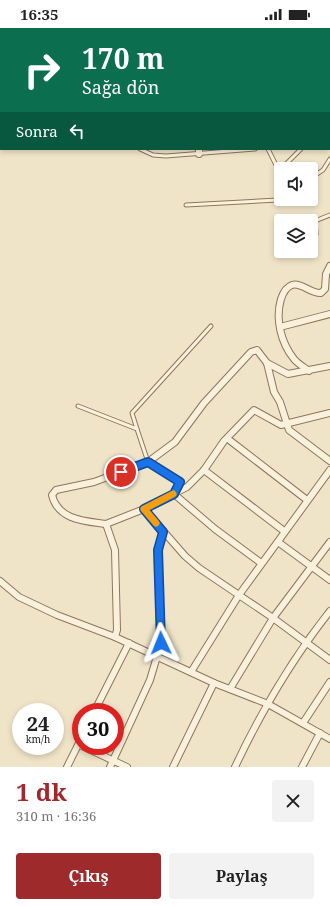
<!DOCTYPE html>
<html lang="tr">
<meta charset="utf-8">
<style>
body{margin:0;font-family:"Noto Serif",serif;background:#f2f2f2;color:#222;height:100vh;display:flex;flex-direction:column;font-size:15px;white-space:nowrap}
*{box-sizing:border-box;margin:0}
p{font-size:13px;color:#767676}
.icon{flex:none;width:22px;height:22px;fill:none;stroke:currentColor;stroke-width:2;stroke-linecap:round;stroke-linejoin:round}
.map{position:relative;height:739px;overflow:hidden}
.drawer{display:flex;flex-direction:column;background:#fff;flex:1}
.drawer>*{flex:none}
.banner{position:absolute;left:0px;top:0px;width:330px;height:122px;box-shadow:0 2px 6px #0003;background:#0b6e4f;color:#fff;overflow:hidden}
.fabs{position:absolute;left:274px;top:134px;display:grid;gap:8px}
.fabs a{display:grid;place-items:center;width:44px;height:44px;border-radius:4px;background:#fff;box-shadow:0 2px 6px #0003;font-size:20px}
.speed{position:absolute;left:12px;top:675px;display:flex;gap:8px;font-size:20px;font-weight:700;text-align:center}
.speed>*{display:grid;place-content:center;width:52px;height:52px;border-radius:50%;background:#fff;box-shadow:0 2px 6px #0003;line-height:1}
.speed small{font-size:10px;font-weight:400}
.speed .limit{border:6px solid #d22;background:#fff;color:#111}
.pin{position:absolute;display:grid;place-items:center;width:34px;height:34px;color:#fff;margin:-17px;border:2px solid #fff;border-radius:50%;box-shadow:0 1px 4px #0007}
.me{position:absolute;width:44px;margin:-22px;rotate:358deg;stroke-linejoin:round;filter:drop-shadow(0 0 3px #0008)}
.turn{display:flex;align-items:center;gap:14px;height:84px;padding:0 16px;font-size:18px}
.turn .icon{width:52px;height:52px;stroke-width:2.5}
.turn b{display:block;font-size:28px;line-height:34px}
.then{display:flex;align-items:center;height:38px;padding:0 16px;background:#0003;gap:8px;font-size:15px}
.round{display:grid;place-items:center;flex:none;width:42px;height:42px;border-radius:4px;background:#f2f2f2}
.summary{display:flex;align-items:center;justify-content:space-between;height:68px;padding:0 16px}
h1{font-size:24px;font-weight:700;line-height:30px;color:#9e2a2b}
.cta{display:flex;gap:8px;margin-top:auto;padding:8px 16px}
.cta a{flex:1;height:46px;border-radius:4px;background:#9e2a2b;color:#fff;font-size:16px;font-weight:700;line-height:46px;text-align:center}
.cta a+a{background:#f2f2f2;color:#222}
.status{display:flex;justify-content:space-between;align-items:center;height:28px;padding:0 20px;background:#fff;direction:ltr}
.status svg{height:11px;fill:currentColor}
.map>svg:first-child{display:block}
.lines{fill:none;stroke-linecap:round;stroke-linejoin:round}
.service-casing{stroke:#8d765c;stroke-width:5}
.minor-casing{stroke:#8d765c;stroke-width:8}
.service{stroke:#faf1dc;stroke-width:3}
.minor{stroke:#faf1dc;stroke-width:6}
.route-casing{stroke:#114b97;stroke-width:10}
.route{stroke:#1a73e8;stroke-width:7}
.slow{stroke:#f59e0b;stroke-width:7}
</style>
<div class="status"><b>16:35</b><svg viewBox="0 0 49 12"><path d="M0 12V9h3v3zM5 12V6h3v6zM10 12V3h3v9zM15 12V0h3v12zM26 1h20v11H26zM47 4h2v5h-2z"/></svg></div>
<div class="map">
<svg width="330" height="739" viewBox="0 0 330 739">
<rect width="100%" height="100%" fill="#f0e4c8"/>
<g class="lines">
<!-- service casing -->
<g class="service-casing">
<g id="service">
<path d="M277 0 278 1"/>
<path d="M89 1 90 0"/>
<path d="M285 1 287 0"/>
<path d="M329 50 330 51"/>
<path d="M329 95 330 94"/>
<path d="M140 121 153 127 166 128 255 121"/>
<path d="M268 121 279 143 301 121"/>
<path d="M311 150 323 142 330 131"/>
<path d="M186 177 278 172 281 170"/>
<path d="M311 206H316L315 193 330 187"/>
<path d="M78 378 137 401 148 434"/>
<path d="M137 401 132 385 211 298"/>
</g>
</g>
<!-- minor casing -->
<g class="minor-casing">
<g id="minor">
<path d="M187 1 188 0"/>
<path d="M199 121V126"/>
<path d="M280 299 330 286"/>
<path d="M267 335 288 346 330 338"/>
<path d="M309 343C304 339 298 336 294 331 281 315 275 291 281 271 283 265 286 259 292 257 301 254 311 266 321 265L325 261 326 246 330 238"/>
<path d="M228 411 307 472"/>
<path d="M204 442 284 503"/>
<path d="M144 481 185 528 199 540 273 590 330 632"/>
<path d="M106 496C84 493 58 492 52 467L56 462 94 454 148 434"/>
<path d="M278 514 330 552"/>
<path d="M261 535 215 501 174 466 180 454 148 434 175 414 204 375 251 324 257 322 267 335 274 364 280 374 289 402 330 433"/>
<path d="M0 553 19 569 57 587 115 609 214 655 268 676 330 711"/>
<path d="M115 609 117 602 115 522 106 496 144 481 187 459 204 442 224 413 254 382 281 397 330 385"/>
<path d="M191 644 239 567 330 442"/>
<path d="M230 661 273 590 330 514"/>
<path d="M94 684 129 615"/>
<path d="M303 695 330 654"/>
<path d="M82 718 127 739"/>
<path d="M67 739 81 711"/>
<path d="M110 739 150 652 161 615 158 522 163 504"/>
<path d="M173 739 214 655"/>
<path d="M235 739C261 684 292 631 330 583"/>
<path d="M302 739 320 705"/>
</g>
</g>
<!-- service -->
<use href="#service" class="service"/>
<!-- minor -->
<use href="#minor" class="minor"/>
</g>
<g class="lines">
<!-- route casing -->
<g class="route-casing">
<path id="route" d="M121 444 148 434 180 454 174 466 144 481 163 504 158 522 161 615"/>
</g>
<!-- route -->
<use href="#route" class="route"/>
<!-- slow -->
<path class="slow" d="M156 495 144 481 173 466"/>
</g>
</svg>
<div class="fabs">
<a><svg class="icon" aria-label="sound" viewBox="0 0 24 24"><path d="M4 9h4l5-4v14l-5-4H4zM17 9q2 3 0 6"/></svg></a>
<a><svg class="icon" aria-label="layers" viewBox="0 0 24 24"><path d="M12 4l9 5-9 5-9-5zM3 14l9 5 9-5"/></svg></a>
</div>
<div class="speed"><div>24<small>km/h</small></div><div class="limit">30</div></div>
<div class="pin" style="left:121px;top:444px;background:#d93025"><svg class="icon" aria-label="arrive" viewBox="0 0 24 24"><path d="M6 21V4h12l-3 4 3 4H6"/></svg></div>
<svg class="me" style="left:161px;top:615px" viewBox="-20 -20 40 40"><path d="M0-17L14 15 0 8-14 15z" fill="#1a73e8" stroke="#fff" stroke-width="4"/></svg>
<div class="banner">
<div class="turn"><svg class="icon" aria-label="right" viewBox="0 0 24 24"><path d="M7 20v-9h11M14 6l5 5-5 5"/></svg><div><b>170 m</b>Sağa dön</div></div>
<div class="then">Sonra<svg class="icon" aria-label="left" viewBox="0 0 24 24"><path d="M17 20v-9H6M10 6l-5 5 5 5"/></svg></div>
</div>
</div>
<section class="drawer">
<div class="summary"><div><h1>1 dk</h1><p>310 m · 16:36</p></div><a class="round"><svg class="icon" aria-label="close" viewBox="0 0 24 24"><path d="M6 6l12 12M18 6L6 18"/></svg></a></div>
<div class="cta"><a>Çıkış</a><a>Paylaş</a></div>
</section>
